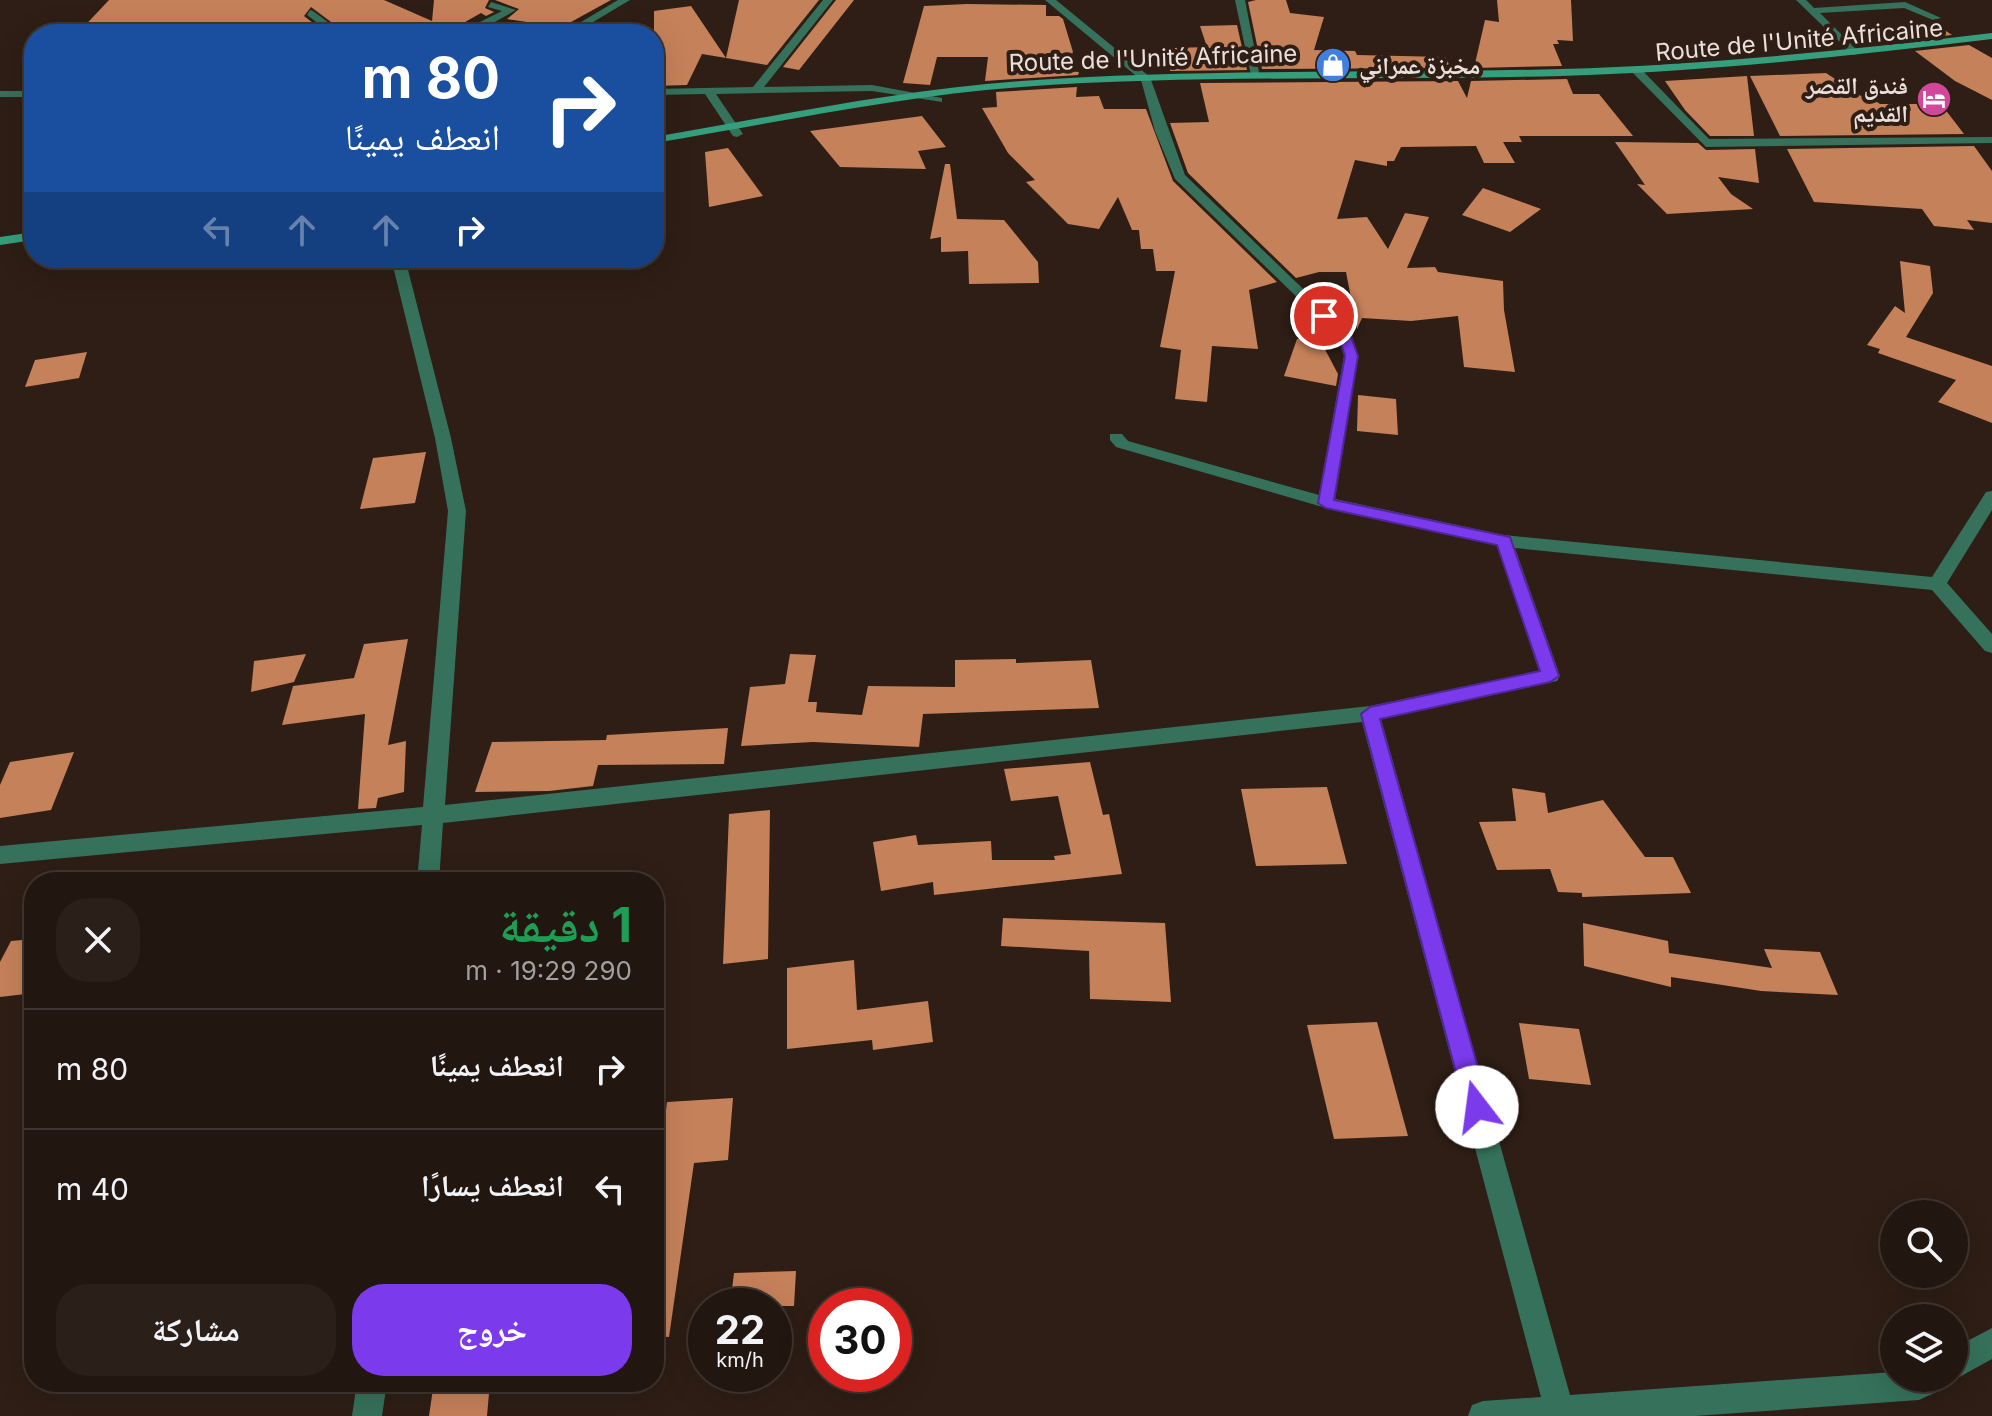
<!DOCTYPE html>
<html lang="ar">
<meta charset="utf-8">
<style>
body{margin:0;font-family:Inter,"Noto Naskh Arabic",sans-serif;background:#2a1f19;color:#f1f3f6;direction:rtl;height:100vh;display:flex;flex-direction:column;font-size:30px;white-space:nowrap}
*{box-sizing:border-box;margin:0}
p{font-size:26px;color:#a29f9f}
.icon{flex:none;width:44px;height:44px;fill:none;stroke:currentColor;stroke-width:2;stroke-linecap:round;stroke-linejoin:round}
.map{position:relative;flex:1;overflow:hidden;direction:ltr}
.sheet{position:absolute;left:24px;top:872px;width:640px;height:520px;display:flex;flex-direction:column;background:#221610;border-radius:32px;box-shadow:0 8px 32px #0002,0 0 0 2px #3f3530;direction:rtl}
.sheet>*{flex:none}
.top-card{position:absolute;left:24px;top:24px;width:640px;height:244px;border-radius:32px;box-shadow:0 8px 32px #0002,0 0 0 2px #3f3530;direction:rtl;background:#1a4fa0;color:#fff;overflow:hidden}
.buttons{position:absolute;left:1880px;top:1200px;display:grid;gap:16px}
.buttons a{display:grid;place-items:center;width:88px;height:88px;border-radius:50%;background:#221610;box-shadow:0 8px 32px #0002,0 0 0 2px #3f3530;font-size:40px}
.speed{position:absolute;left:688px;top:1288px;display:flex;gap:16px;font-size:40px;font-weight:700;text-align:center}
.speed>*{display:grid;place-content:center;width:104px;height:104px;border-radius:50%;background:#221610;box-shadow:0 8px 32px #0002,0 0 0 2px #3f3530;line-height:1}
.speed small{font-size:20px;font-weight:400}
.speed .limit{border:12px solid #d22;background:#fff;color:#111}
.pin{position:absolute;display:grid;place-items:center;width:68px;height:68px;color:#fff;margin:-34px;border:4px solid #fff;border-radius:50%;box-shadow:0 2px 8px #0007}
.me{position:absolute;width:88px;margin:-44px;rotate:345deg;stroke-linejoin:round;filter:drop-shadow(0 0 6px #0008)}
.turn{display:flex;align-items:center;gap:28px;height:168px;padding:0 32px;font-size:36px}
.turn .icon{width:104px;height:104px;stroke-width:2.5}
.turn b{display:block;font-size:56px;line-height:68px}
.lanes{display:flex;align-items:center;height:76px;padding:0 32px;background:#0003;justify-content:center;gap:40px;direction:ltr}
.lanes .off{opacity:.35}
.round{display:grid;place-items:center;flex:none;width:84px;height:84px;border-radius:32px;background:#2a1f19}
.summary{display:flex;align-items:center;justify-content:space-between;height:136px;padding:0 32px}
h1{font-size:48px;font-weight:700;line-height:60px;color:#1e9e55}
.cta{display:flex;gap:16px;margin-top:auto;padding:16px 32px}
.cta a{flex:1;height:92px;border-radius:32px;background:#7c3aed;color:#fff;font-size:32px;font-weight:700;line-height:92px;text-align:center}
.cta a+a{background:#2a1f19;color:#f1f3f6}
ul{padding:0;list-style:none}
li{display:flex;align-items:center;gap:24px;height:120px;padding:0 32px;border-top:2px solid #3f3530}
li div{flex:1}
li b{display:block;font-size:30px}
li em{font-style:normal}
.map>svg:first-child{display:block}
.building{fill:#c5815a}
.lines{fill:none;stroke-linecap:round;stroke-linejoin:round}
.street{fill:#35715b;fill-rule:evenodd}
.secondary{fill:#359e7c;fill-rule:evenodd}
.route{fill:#7c3aed;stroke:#51269a;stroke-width:2}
.labels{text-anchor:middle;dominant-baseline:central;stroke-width:8;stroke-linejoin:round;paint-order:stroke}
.far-street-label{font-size:24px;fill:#ebdfd9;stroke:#2e1e15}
.far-poi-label{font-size:24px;font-weight:bold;fill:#ebdfd9;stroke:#2e1e15;text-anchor:start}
</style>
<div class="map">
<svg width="1992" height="1416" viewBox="0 0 1992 1416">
<rect width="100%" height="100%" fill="#2e1e15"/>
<!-- building -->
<g class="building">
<path d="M109 0H384L432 21 434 0H489L485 8 494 12 486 16 481 13 451 30 461 34H347L311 7 304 16 327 34H77Z"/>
<path d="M495 0H611L562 27 507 19 519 9Z"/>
<path d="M739 0H819L767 65 726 58Z"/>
<path d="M836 0H854L799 70 783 67Z"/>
<path d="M1256 0H1286L1290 13 1324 17 1314 50 1355 51 1357 55 1445 57 1451 68 1262 69 1248 2Z"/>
<path d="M1497 0H1571L1573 41 1557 40 1559 44H1553L1562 66 1474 68 1485 20 1499 22Z"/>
<path d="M967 4 1046 5V16H1059L1063 19 1073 52 1063 71 1079 72 1078 75 985 81 988 57H937L930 85 903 83 924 6Z"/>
<path d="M691 6 726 58 702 54 687 85 654 86V11Z"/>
<path d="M1237 25 1247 70 1170 71 1174 48 1207 47 1200 26Z"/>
<path d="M1940 27 1952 35 1901 40 1884 28Z"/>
<path d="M1969 45 1992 58V100L1955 81 1915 51Z"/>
<path d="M1826 73 1861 96H1868L1880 104H1941L1964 134 1780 136 1750 76Z"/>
<path d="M1747 76 1754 136H1710L1685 110 1665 81Z"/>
<path d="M1567 79 1573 94H1599L1633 136H1519L1522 142H1503L1515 163H1484L1476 146 1401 147 1394 161H1387V166L1355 160 1337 219 1367 217 1388 249 1405 213 1429 217 1407 268 1435 267 1438 272 1503 281 1504 310 1515 372 1464 367 1458 316 1411 321 1362 318 1357 329 1346 272H1319L1296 278 1188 173 1170 123 1209 122 1200 83 1458 81 1467 98 1471 81Z"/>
<path d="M1077 87 1076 97 1099 96 1104 109H1146L1173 181 1277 282 1249 290 1258 349 1212 346 1207 402 1175 399 1181 350 1160 347 1175 271H1156L1153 249H1141L1139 230H1132L1118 197 1099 229 1068 224 1026 182 1035 180 1008 153 982 108 997 107 996 92Z"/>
<path d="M922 116 946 147 918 151 926 169 840 167 810 131Z"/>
<path d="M1615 142 1698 143 1706 150 1755 149 1759 183 1718 177 1731 194 1753 209 1667 214 1637 184 1645 185Z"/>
<path d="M1974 146 1992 171V223L1967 220 1974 230 1934 226 1922 209 1814 202 1787 149Z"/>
<path d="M728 148 763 196 709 207 705 152Z"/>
<path d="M945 164H950L957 219 1004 220 1038 262 1039 283 969 284 968 251 941 252V237L930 239Z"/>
<path d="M1483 188 1541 209 1510 232 1462 215Z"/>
<path d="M1900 261 1930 266 1933 293 1906 337 1992 366V423L1938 402 1956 380 1878 353 1880 349 1867 345 1895 306 1905 313Z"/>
<path d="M1319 338 1338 374 1336 386 1284 376 1297 339Z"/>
<path d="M87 352 79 378 25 387 35 360Z"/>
<path d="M1358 395 1396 399 1398 435 1357 431Z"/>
<path d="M426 452 415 503 360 509 373 458Z"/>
<path d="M408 639 388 745 406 741 404 792 378 798 376 808 358 809 365 714 282 725 293 686 354 678 364 644Z"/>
<path d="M306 654 294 682 251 692 254 661Z"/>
<path d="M790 654 816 655 808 702H817L816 712 862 715 868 686 955 687V660L1016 659V663L1091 660 1099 708 923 714 919 747 813 742 741 746 750 687 785 684Z"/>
<path d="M728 728 724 764 598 765 593 786 549 791 475 792 492 742 606 740 607 735Z"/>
<path d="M74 752 51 810 0 818V785L10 762Z"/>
<path d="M1090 762 1103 815 1109 814 1122 874 934 895 933 882 881 891 873 842 916 835 918 845 991 841 992 860H1055L1054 856 1071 854 1058 796 1011 801 1004 769Z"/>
<path d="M1327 787 1347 864 1256 866 1241 789Z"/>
<path d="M1512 788 1545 793 1548 813 1603 800 1645 857H1673L1691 893 1582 897V893L1558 892 1550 869 1497 870 1479 822 1516 821Z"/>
<path d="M770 810 768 959 723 964 729 814Z"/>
<path d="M1003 918 1165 923 1171 1002 1090 999 1089 951 1001 946Z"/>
<path d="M1583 923 1668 941 1669 953 1772 968 1764 949 1820 952 1838 995 1761 991 1671 977V987L1584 966Z"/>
<path d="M34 939V993L0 997V962L11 941Z"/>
<path d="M854 960 857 1010 928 1001 933 1042 873 1050 872 1040 787 1049V968Z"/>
<path d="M1377 1022 1408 1136 1334 1139 1307 1025Z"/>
<path d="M1519 1023 1579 1029 1591 1085 1529 1079Z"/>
<path d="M733 1098 728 1160 694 1163 669 1337 654 1336V1177H658L667 1102Z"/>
<path d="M796 1271 794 1306H730L734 1273Z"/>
<path d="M434 1382H490L487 1416H429Z"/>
</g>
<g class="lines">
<!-- street -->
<g class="street">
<path d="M618 0H630L573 34H561Z"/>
<path d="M823 0H833L764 87 872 85 942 98V102L872 91 716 94 743 134 737 137 733 136 705 94 654 95V89L753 87Z"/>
<path d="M1045 0H1056L1150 77 1185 175 1352 336 1358 356 1335 499 1504 535 1932 577 1986 492 1992 491V510L1947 583 1992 634V653L1985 651 1932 590 1515 548 1560 676 1557 681 1381 719 1570 1395 1894 1372V1378H1947L1943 1389 1919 1400 1695 1416H1468L1472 1405 1483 1401 1541 1397 1362 722 443 823 439 882H417L422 825 0 864V846L423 807 448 511 435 438 391 258H405L451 438 466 511 445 805 1370 706 1539 671 1497 545 1326 508 1116 447 1110 440V434H1122L1128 441 1319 495 1344 356 1338 337 1175 179 1155 131 1141 80Z"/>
<path d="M1235 0H1245L1260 77 1251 75Z"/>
<path d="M1796 0H1806L1814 8 1905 2 1941 18 1933 20 1904 8 1820 13 1857 50V54L1853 55Z"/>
<path d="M491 2 516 10 484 28 504 34 470 31V27L502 11 488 7Z"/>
<path d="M310 10 313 11 344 34H332L307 15Z"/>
<path d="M1632 68H1640L1709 139 1992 137V143L1706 147 1632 72Z"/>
<rect x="0" y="91" width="34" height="6"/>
<path d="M1992 1328V1359L1954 1380 1950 1378H1954V1348Z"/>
<path d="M357 1382H387L382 1416H352Z"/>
</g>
<!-- secondary -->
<g class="secondary">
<path d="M1992 33V39C1849 56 1706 72 1561 76 1381 81 1201 74 1021 87 898 96 776 123 654 143V137C776 116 898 90 1021 81 1201 68 1381 74 1561 69 1706 65 1849 50 1992 33Z"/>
<path d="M34 232V240L0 245V237Z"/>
</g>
</g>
<!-- route -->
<path class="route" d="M1320 313H1329L1350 334 1358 356 1334 500 1510 537 1559 676 1550 682 1380 719 1489 1107 1485 1116 1477 1119 1469 1116 1465 1107 1361 714 1370 707 1540 671 1497 545 1326 508 1318 503 1345 356 1339 338 1320 319Z"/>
<!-- icons -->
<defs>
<g id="shop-disc" transform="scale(1.8)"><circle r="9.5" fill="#3f7fe0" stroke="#2e1e15"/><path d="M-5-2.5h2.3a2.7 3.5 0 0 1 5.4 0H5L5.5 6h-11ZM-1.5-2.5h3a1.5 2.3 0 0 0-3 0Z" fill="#fff"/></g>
<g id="hotel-disc" transform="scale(1.8)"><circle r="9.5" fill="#d1479c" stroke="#2e1e15"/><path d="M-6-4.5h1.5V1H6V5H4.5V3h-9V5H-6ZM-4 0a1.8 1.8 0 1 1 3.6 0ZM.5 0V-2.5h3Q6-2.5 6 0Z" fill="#fff"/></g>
</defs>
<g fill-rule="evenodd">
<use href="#shop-disc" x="1333" y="65"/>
<use href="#hotel-disc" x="1934" y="99"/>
</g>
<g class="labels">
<!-- far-street labels -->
<g class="far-street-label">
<text transform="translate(1799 40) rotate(-5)">Route de l'Unité Africaine</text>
<text transform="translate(1153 58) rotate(-2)">Route de l'Unité Africaine</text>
</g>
<!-- far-poi labels -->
<g class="far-poi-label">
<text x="1359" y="65">مخبزة عمراني</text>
<text x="1908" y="85" text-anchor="end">فندق القصر<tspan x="1908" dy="28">القديم</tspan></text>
</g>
</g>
</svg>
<div class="buttons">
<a><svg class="icon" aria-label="search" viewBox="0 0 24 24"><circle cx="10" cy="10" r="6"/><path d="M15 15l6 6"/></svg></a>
<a><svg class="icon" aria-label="layers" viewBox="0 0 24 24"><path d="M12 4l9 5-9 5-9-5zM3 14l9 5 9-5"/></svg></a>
</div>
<div class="speed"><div>22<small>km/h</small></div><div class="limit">30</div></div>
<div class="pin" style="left:1324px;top:316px;background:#d93025"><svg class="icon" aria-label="arrive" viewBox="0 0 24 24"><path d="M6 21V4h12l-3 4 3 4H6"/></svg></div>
<svg class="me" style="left:1477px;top:1107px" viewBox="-20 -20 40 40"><circle r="19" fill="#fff"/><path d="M0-13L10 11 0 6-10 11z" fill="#7c3aed"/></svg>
<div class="top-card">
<div class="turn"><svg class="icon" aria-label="right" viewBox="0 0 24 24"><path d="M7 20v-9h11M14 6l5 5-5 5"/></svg><div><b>80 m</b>انعطف يمينًا</div></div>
<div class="lanes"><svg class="icon off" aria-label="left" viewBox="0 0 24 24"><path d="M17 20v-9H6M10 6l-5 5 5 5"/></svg><svg class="icon off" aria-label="ahead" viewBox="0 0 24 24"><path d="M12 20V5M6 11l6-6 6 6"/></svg><svg class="icon off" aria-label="ahead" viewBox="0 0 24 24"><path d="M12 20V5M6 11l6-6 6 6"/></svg><svg class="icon" aria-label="right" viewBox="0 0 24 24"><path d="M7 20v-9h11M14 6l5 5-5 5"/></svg></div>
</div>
<section class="sheet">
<div class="summary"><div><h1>1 دقيقة</h1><p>290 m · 19:29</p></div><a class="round"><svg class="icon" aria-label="close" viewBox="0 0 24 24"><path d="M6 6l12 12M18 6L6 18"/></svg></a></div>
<ul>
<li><svg class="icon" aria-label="right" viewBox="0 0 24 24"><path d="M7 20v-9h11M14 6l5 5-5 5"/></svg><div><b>انعطف يمينًا</b></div><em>80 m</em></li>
<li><svg class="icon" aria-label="left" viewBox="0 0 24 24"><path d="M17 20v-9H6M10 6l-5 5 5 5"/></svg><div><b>انعطف يسارًا</b></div><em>40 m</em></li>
</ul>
<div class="cta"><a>خروج</a><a>مشاركة</a></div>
</section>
</div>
